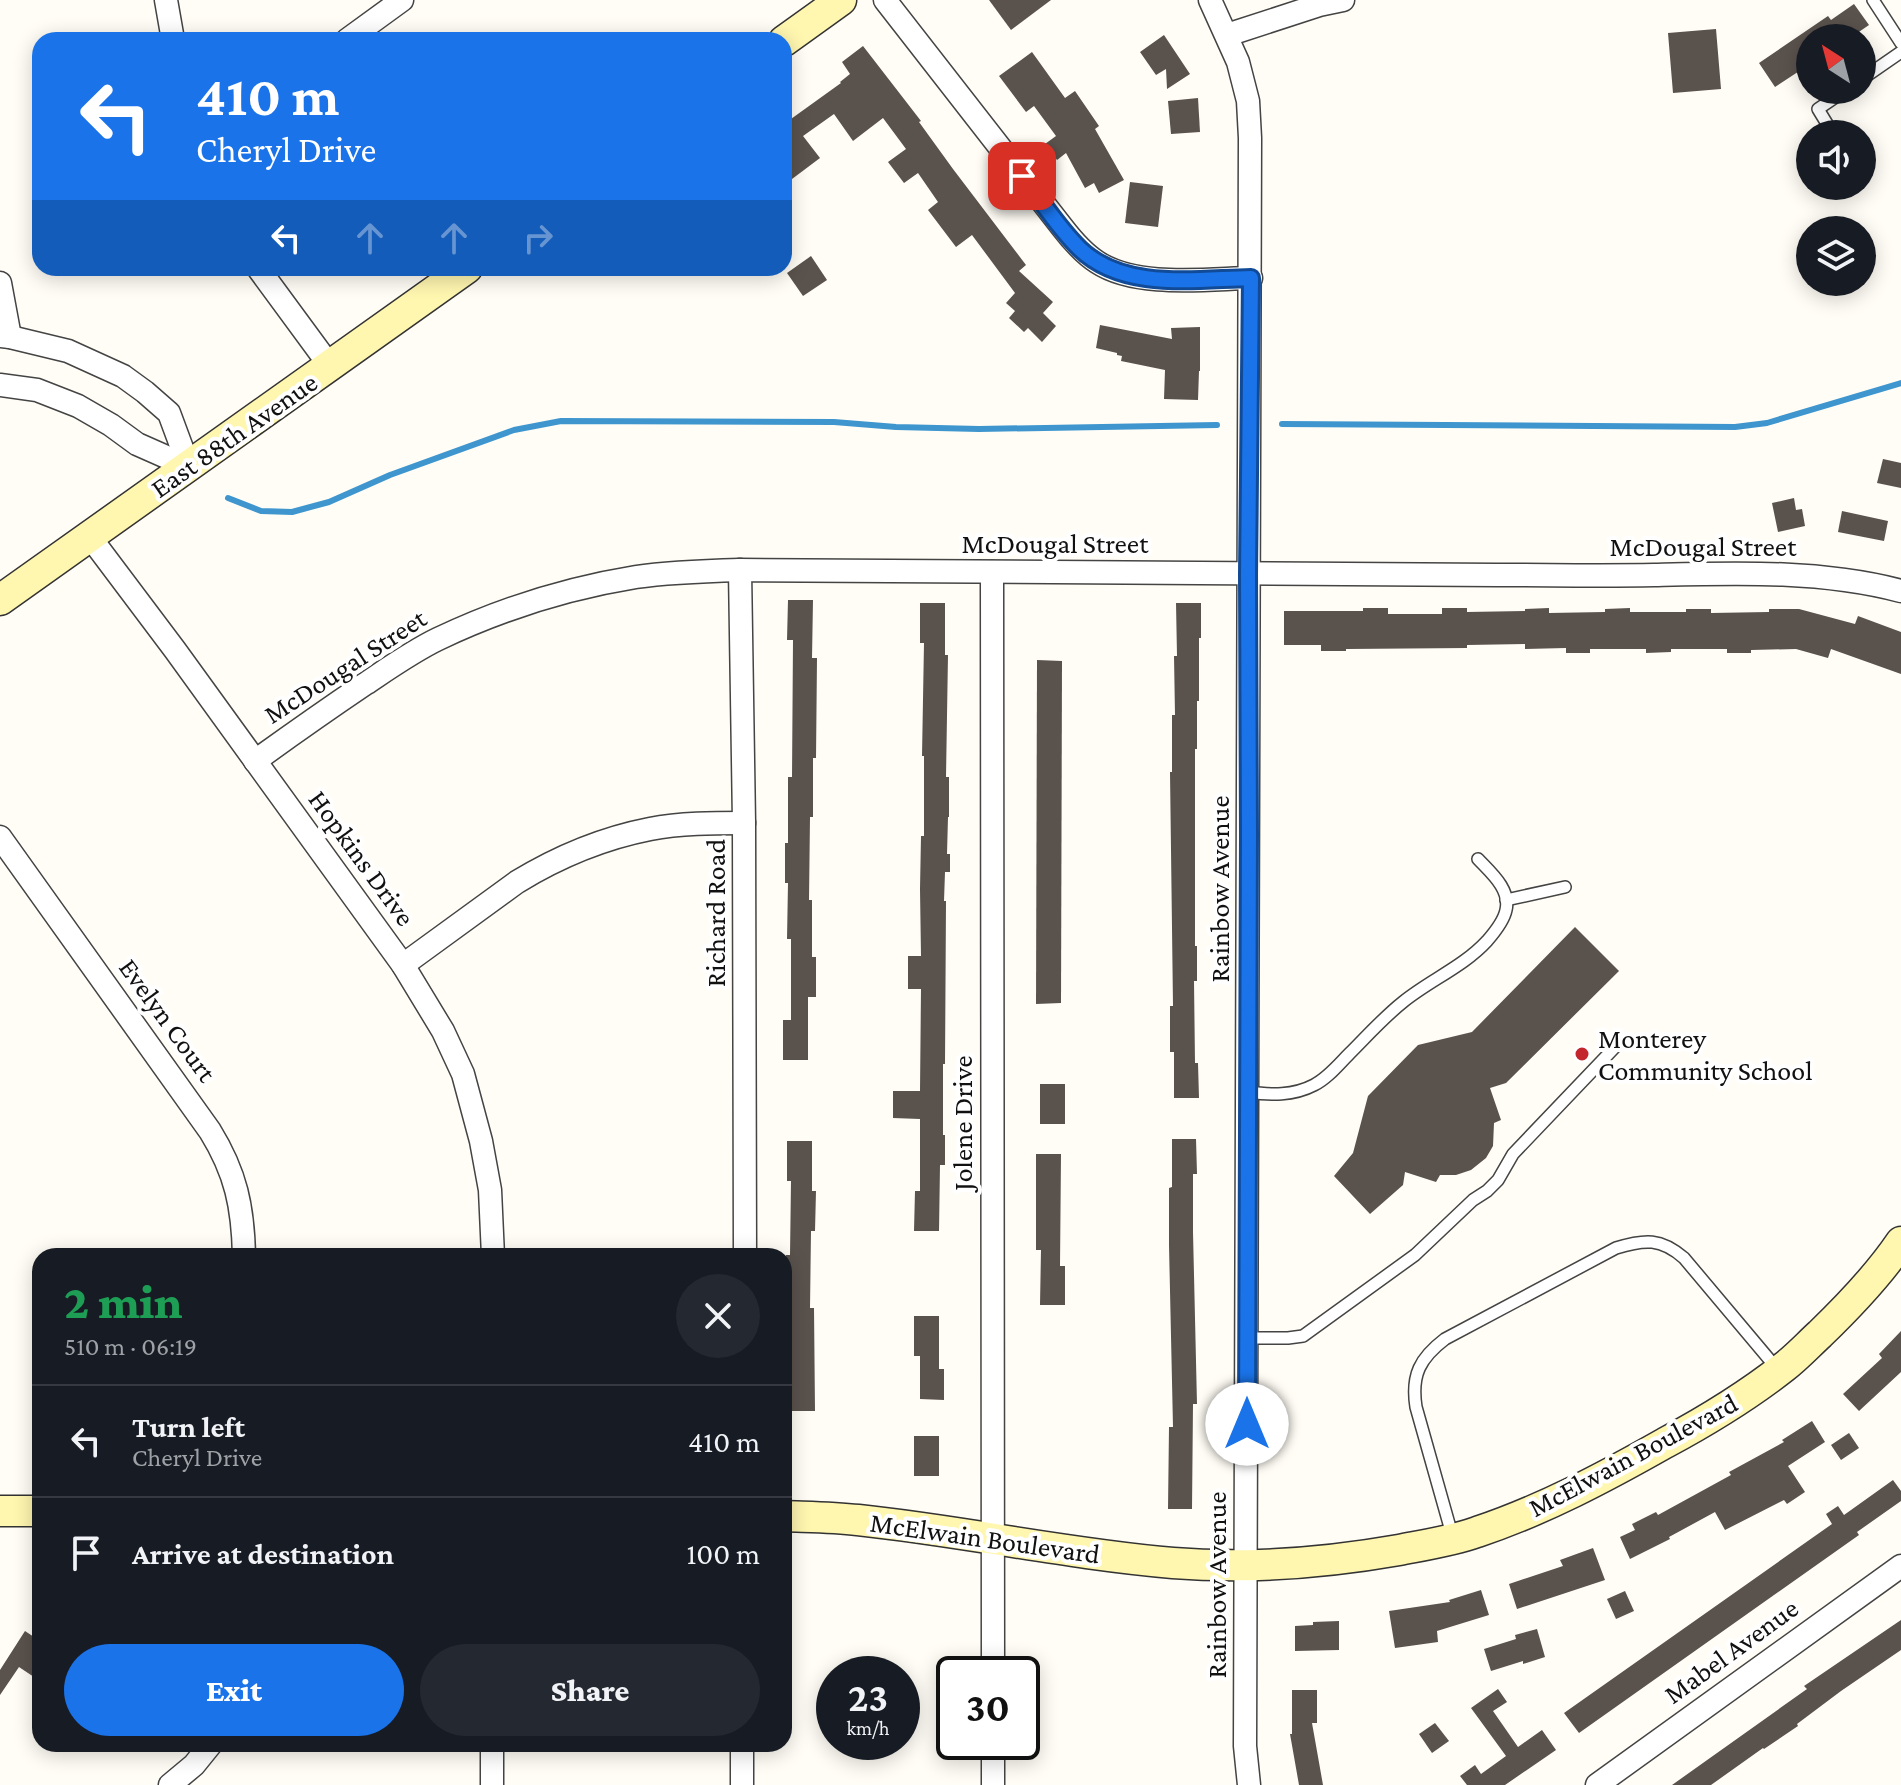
<!DOCTYPE html>
<meta charset="utf-8">
<style>
body{margin:0;font-family:"Crimson Pro",serif;background:#242831;color:#f1f3f6;height:100vh;display:flex;flex-direction:column;font-size:30px;white-space:nowrap}
*{box-sizing:border-box;margin:0}
p{font-size:26px;color:#9ea1a6}
.icon{flex:none;width:44px;height:44px;fill:none;stroke:currentColor;stroke-width:2;stroke-linecap:round;stroke-linejoin:round}
.map{position:relative;flex:1;overflow:hidden}
.drawer{position:absolute;left:32px;top:1248px;width:760px;height:504px;display:flex;flex-direction:column;background:#171b24;border-radius:24px;box-shadow:0 4px 20px #0003}
.drawer>*{flex:none}
.guide{position:absolute;left:32px;top:32px;width:760px;height:244px;border-radius:24px;box-shadow:0 4px 20px #0003;background:#1a73e8;color:#fff;overflow:hidden}
.needle{width:52px;rotate:324deg}
.fabs{position:absolute;left:1796px;top:24px;display:grid;gap:16px}
.fabs a{display:grid;place-items:center;width:80px;height:80px;border-radius:50%;background:#171b24;box-shadow:0 4px 20px #0003;font-size:40px}
.speed{position:absolute;left:816px;top:1656px;display:flex;gap:16px;font-size:40px;font-weight:700;text-align:center}
.speed>*{display:grid;place-content:center;width:104px;height:104px;border-radius:50%;background:#171b24;box-shadow:0 4px 20px #0003;line-height:1}
.speed small{font-size:20px;font-weight:400}
.speed .limit{border:4px solid #111;border-radius:12px;background:#fff;color:#111}
.pin{position:absolute;display:grid;place-items:center;width:68px;height:68px;color:#fff;margin:-34px;border-radius:16px;box-shadow:0 4px 12px #0006}
.me{position:absolute;width:88px;margin:-44px;rotate:0deg;stroke-linejoin:round;filter:drop-shadow(0 0 6px #0008)}
.turn{display:flex;align-items:center;gap:28px;height:168px;padding:0 32px;font-size:36px}
.turn .icon{width:104px;height:104px;stroke-width:2.5}
.turn b{display:block;font-size:56px;line-height:68px}
.lanes{display:flex;align-items:center;height:76px;padding:0 32px;background:#0003;justify-content:center;gap:40px;direction:ltr}
.lanes .off{opacity:.35}
.round{display:grid;place-items:center;flex:none;width:84px;height:84px;border-radius:42px;background:#242831}
.summary{display:flex;align-items:center;justify-content:space-between;height:136px;padding:0 32px}
h1{font-size:48px;font-weight:800;line-height:60px;color:#1e9e55}
.cta{display:flex;gap:16px;margin-top:auto;padding:16px 32px}
.cta a{flex:1;height:92px;border-radius:48px;background:#1a73e8;color:#fff;font-size:32px;font-weight:800;line-height:92px;text-align:center}
.cta a+a{background:#242831;color:#f1f3f6}
ul{padding:0;list-style:none}
li{display:flex;align-items:center;gap:24px;height:112px;padding:0 32px;border-top:2px solid #363941}
li div{flex:1}
li b{display:block;font-size:30px}
li em{font-style:normal}
.map>svg:first-child{display:block}
.lines{fill:none;stroke-linecap:round;stroke-linejoin:round}
.stream{stroke:#3f96cf;stroke-width:6}
.building{fill:#5a524d}
.lane-casing{stroke:#444;stroke-width:14}
.street-casing{stroke:#444;stroke-width:25}
.secondary-casing{stroke:#333;stroke-width:33}
.lane{stroke:#fff;stroke-width:11}
.street{stroke:#fff;stroke-width:22}
.secondary{stroke:#fff6b0;stroke-width:30}
.route-casing{stroke:#114b97;stroke-width:20}
.route{stroke:#1a73e8;stroke-width:14}
.poi-dot{fill:#c4262e;stroke:#fff;stroke-width:3}
.labels{text-anchor:middle;dominant-baseline:central;stroke-width:8;stroke-linejoin:round;paint-order:stroke}
.street-label{font-size:28px;fill:#111;stroke:#fff}
.poi-label{font-size:28px;fill:#111;stroke:#fff;text-anchor:start}
</style>
<div class="map">
<svg width="1901" height="1785" viewBox="0 0 1901 1785">
<rect width="100%" height="100%" fill="#fffdf5"/>
<g class="lines">
<!-- stream -->
<g class="stream">
<path d="M1282 424 1735 427 1767 423 1901 383"/>
<path d="M228 498 261 511 292 512 329 502 390 475 514 430 561 421 834 422 896 427 979 429 1217 425"/>
</g>
</g>
<!-- building -->
<g class="building">
<path d="M989 0H1051L1011 30Z"/>
<path d="M1854 4 1869 25 1850 38H1810V64L1775 87 1759 63 1828 16 1831 20Z"/>
<path d="M1716 29 1721 89 1673 93 1668 33Z"/>
<path d="M1164 35 1190 74 1167 89 1166 69 1156 75 1140 52Z"/>
<path d="M863 46 921 121 919 122 953 169 1026 265 1019 271 1053 302 1043 313 1056 326 1042 342 1028 328 1024 332 1009 318 1015 311 1006 303 1015 293 972 235 956 247 928 210 938 202 918 173 904 183 888 162 906 149 883 118 853 141 834 114 803 136 820 158 784 185V124L841 83 840 82 850 74 842 62Z"/>
<path d="M1032 52 1065 98 1075 91 1099 126 1095 129 1124 180 1099 193 1094 183 1085 188 1066 153 1057 160 1045 144 1056 136 1034 106 1026 112 999 76Z"/>
<path d="M1198 98 1200 132 1171 134 1168 101Z"/>
<path d="M1130 182 1163 186 1158 227 1125 223Z"/>
<path d="M811 256 827 280 803 296 787 273Z"/>
<path d="M1100 325 1172 339 1171 328 1200 327V371H1199L1198 400 1164 399 1165 370 1121 361 1122 356 1117 355V353L1096 348Z"/>
<path d="M1883 459 1901 463V488L1877 483Z"/>
<path d="M1794 498 1796 510 1802 509 1805 526 1778 532 1772 503Z"/>
<path d="M1842 511 1888 521 1884 541 1838 532Z"/>
<path d="M788 600H813L812 658H817L816 758H813V817H810L809 900H812V957H816V997H808V1060H783V1020H791V939H787L788 883H785V843H788V777H792L793 640H787Z"/>
<path d="M920 603H945V655H948L946 777H949V817H948L947 854H950V872H945L944 901H946L945 1064H943V1135H945V1165H940L939 1231H914L915 1191H920V1119L893 1118V1091H920L921 989H908V956H921L920 889 921 836H924V756H922L924 643H920Z"/>
<path d="M1176 603H1201V638H1199V701H1197V749H1195V946H1197V981H1194L1195 1063H1198L1199 1098H1174V1052H1170V1006H1173L1170 772H1172V715H1175L1174 656H1177Z"/>
<path d="M1363 608H1388V614H1442V608H1467V612L1525 611V609L1549 608V613L1605 612V609L1630 608V612H1686V609H1711V613L1769 612V609H1799L1855 624 1858 616 1901 632V674L1831 649 1828 658 1796 649 1751 650V653H1727V649H1671V652L1646 653V649H1590V653H1566V648L1525 649V644L1467 645V648L1346 649V651H1321V645H1284V611H1363Z"/>
<path d="M1037 660 1062 661 1061 1003 1036 1004Z"/>
<path d="M1575 927 1619 971 1506 1083 1490 1088 1501 1120 1494 1123 1493 1146 1486 1158 1471 1170 1456 1175H1440L1436 1182 1405 1172 1403 1185 1370 1214 1334 1176 1353 1153 1368 1096 1418 1045 1472 1032Z"/>
<rect x="1040" y="1084" width="25" height="40"/>
<path d="M1172 1139H1196L1197 1174H1193V1232L1197 1404H1193L1192 1509H1168L1169 1427H1173L1169 1245V1188L1172 1187Z"/>
<path d="M787 1141H812V1191H816L815 1231H811L810 1308H814L815 1411H790V1294H786V1255H790L791 1181H787Z"/>
<path d="M1036 1154H1061L1060 1266H1065V1305H1040L1041 1250H1036Z"/>
<path d="M914 1316H939V1369H944V1400L920 1399V1356H914Z"/>
<path d="M1901 1331V1372L1859 1411 1843 1394 1882 1358 1879 1354Z"/>
<path d="M1812 1421 1825 1442 1788 1466 1805 1492 1787 1504 1784 1500 1725 1530 1715 1512 1669 1537 1670 1539 1630 1559 1620 1537 1635 1530 1632 1524 1656 1512 1658 1515 1731 1475 1729 1472 1784 1442 1782 1440Z"/>
<path d="M1849 1433 1859 1448 1841 1460 1831 1445Z"/>
<rect x="914" y="1436" width="25" height="40"/>
<path d="M1893 1480 1901 1491V1501L1857 1532 1859 1535 1579 1733 1564 1713 1832 1524 1826 1514 1838 1506 1844 1515Z"/>
<path d="M1593 1548 1605 1580 1517 1609 1509 1584 1563 1566 1560 1560Z"/>
<path d="M1481 1590 1489 1615 1437 1631 1438 1642 1395 1648 1389 1611 1450 1602 1449 1600Z"/>
<path d="M1625 1591 1634 1611 1616 1619 1607 1599Z"/>
<path d="M1901 1620V1650L1841 1691 1797 1724 1798 1726 1764 1749 1763 1748 1711 1785H1672L1807 1689 1804 1686Z"/>
<path d="M1339 1621V1650L1295 1651V1626L1313 1625V1622Z"/>
<path d="M1537 1629 1545 1657 1523 1664V1661L1491 1671 1484 1649 1516 1639 1515 1635Z"/>
<path d="M25 1631 40 1641V1681L19 1667 0 1695V1670Z"/>
<path d="M1498 1689 1507 1702 1493 1711 1518 1747 1542 1730 1556 1750 1505 1785H1467L1460 1776 1475 1765 1481 1774 1506 1756 1471 1708Z"/>
<path d="M1292 1690H1317V1723H1312L1323 1785H1299L1290 1734H1292Z"/>
<path d="M1435 1723 1449 1741 1432 1753 1419 1734Z"/>
</g>
<g class="lines">
<!-- lane casing -->
<g class="lane-casing">
<g id="lane">
<path d="M1873 0 1901 43"/>
<path d="M1862 79 1901 52"/>
<path d="M1832 132 1818 109 1846 90"/>
<path d="M1506 900 1565 887"/>
<path d="M1248 1092C1271 1095 1293 1096 1314 1085 1328 1078 1339 1064 1350 1053 1367 1036 1384 1017 1403 1002 1430 980 1463 967 1487 941 1494 933 1504 920 1506 910 1511 889 1490 872 1478 859"/>
<path d="M1247 1338H1288L1303 1336 1415 1255 1473 1200 1487 1191 1498 1180 1513 1154 1617 1045"/>
<path d="M1453 1538 1416 1407C1411 1375 1420 1358 1445 1339L1616 1248C1645 1239 1661 1238 1684 1258L1779 1371"/>
</g>
</g>
<!-- street casing -->
<g class="street-casing">
<g id="street">
<path d="M166 0 173 40"/>
<path d="M885 0 1062 227C1072 240 1083 253 1097 262 1136 288 1206 279 1251 278"/>
<path d="M1210 0 1238 62 1248 101 1250 138 1245 1746 1249 1785"/>
<path d="M1227 35 1319 5 1343 0"/>
<path d="M347 40 402 0"/>
<path d="M258 268 330 366"/>
<path d="M0 283 10 337"/>
<path d="M0 336 10 337 68 351 123 376 145 392 169 413 189 467"/>
<path d="M0 385 37 390 78 406 111 425 137 444 189 467"/>
<path d="M90 537 175 650 403 965 443 1031 463 1074 481 1141 490 1190 493 1256"/>
<path d="M740 570 744 823 745 1256"/>
<path d="M992 572 993 1674"/>
<path d="M255 761C291 735 328 709 365 684 389 668 413 651 438 639 501 609 568 588 636 577 670 572 705 571 740 570 992 572 1244 574 1497 575 1549 575 1602 576 1654 575 1736 573 1821 570 1901 591"/>
<path d="M0 837 210 1131C236 1173 243 1207 244 1256"/>
<path d="M403 965 517 882C558 857 604 838 650 829 681 823 713 823 744 823"/>
<path d="M742 1744V1785"/>
<path d="M170 1785 194 1765 211 1744"/>
<path d="M492 1785V1744"/>
<path d="M993 1785V1742"/>
<path d="M1597 1785 1901 1566"/>
</g>
</g>
<!-- secondary casing -->
<g class="secondary-casing">
<g id="secondary">
<path d="M784 41 841 0"/>
<path d="M0 600 467 268"/>
<path d="M0 1511H40"/>
<path d="M784 1516C808 1517 833 1517 858 1520 963 1531 1067 1554 1173 1563 1249 1569 1325 1563 1399 1550 1425 1545 1452 1541 1477 1532 1543 1510 1605 1477 1665 1443 1706 1421 1747 1396 1784 1367 1797 1357 1808 1345 1820 1334 1849 1306 1878 1276 1901 1242"/>
</g>
</g>
<!-- lane -->
<use href="#lane" class="lane"/>
<!-- street -->
<use href="#street" class="street"/>
<!-- secondary -->
<use href="#secondary" class="secondary"/>
</g>
<g class="lines">
<!-- route casing -->
<g class="route-casing">
<path id="route" d="M1022 176C1041 200 1058 228 1080 249 1124 291 1195 279 1251 278L1248 574 1249 834 1247 1424"/>
</g>
<!-- route -->
<use href="#route" class="route"/>
</g>
<!-- markers -->
<circle class="poi-dot" cx="1582" cy="1054" r="8"/>
<g class="labels">
<!-- street labels -->
<g class="street-label">
<text transform="translate(234 435) rotate(-35)">East 88th Avenue</text>
<text x="1055" y="543">McDougal Street</text>
<text x="1703" y="546">McDougal Street</text>
<text transform="translate(345 666) rotate(-33)">McDougal Street</text>
<text transform="translate(362 858) rotate(54)">Hopkins Drive</text>
<text transform="translate(1219 889) rotate(-90)">Rainbow Avenue</text>
<text transform="translate(715 913) rotate(-90)">Richard Road</text>
<text transform="translate(168 1020) rotate(54)">Evelyn Court</text>
<text transform="translate(962 1123) rotate(-90)">Jolene Drive</text>
<text transform="translate(1633 1455) rotate(-28)">McElwain Boulevard</text>
<text transform="translate(985 1538) rotate(8)">McElwain Boulevard</text>
<text transform="translate(1216 1585) rotate(-90)">Rainbow Avenue</text>
<text transform="translate(1731 1651) rotate(-36)">Mabel Avenue</text>
</g>
<!-- poi labels -->
<g class="poi-label">
<text x="1598" y="1038">Monterey<tspan x="1598" dy="32">Community School</tspan></text>
</g>
</g>
</svg>
<div class="fabs">
<a><svg class="needle" viewBox="-14 -14 28 28"><path d="M0-13l5 13h-10z" fill="#e53935"/><path d="M0 13l5-13h-10z" fill="#9ea1a6"/></svg></a>
<a><svg class="icon" aria-label="sound" viewBox="0 0 24 24"><path d="M4 9h4l5-4v14l-5-4H4zM17 9q2 3 0 6"/></svg></a>
<a><svg class="icon" aria-label="layers" viewBox="0 0 24 24"><path d="M12 4l9 5-9 5-9-5zM3 14l9 5 9-5"/></svg></a>
</div>
<div class="speed"><div>23<small>km/h</small></div><div class="limit">30</div></div>
<div class="pin" style="left:1022px;top:176px;background:#d93025"><svg class="icon" aria-label="arrive" viewBox="0 0 24 24"><path d="M6 21V4h12l-3 4 3 4H6"/></svg></div>
<svg class="me" style="left:1247px;top:1424px" viewBox="-20 -20 40 40"><circle r="19" fill="#fff"/><path d="M0-13L10 11 0 6-10 11z" fill="#1a73e8"/></svg>
<div class="guide">
<div class="turn"><svg class="icon" aria-label="left" viewBox="0 0 24 24"><path d="M17 20v-9H6M10 6l-5 5 5 5"/></svg><div><b>410 m</b>Cheryl Drive</div></div>
<div class="lanes"><svg class="icon" aria-label="left" viewBox="0 0 24 24"><path d="M17 20v-9H6M10 6l-5 5 5 5"/></svg><svg class="icon off" aria-label="ahead" viewBox="0 0 24 24"><path d="M12 20V5M6 11l6-6 6 6"/></svg><svg class="icon off" aria-label="ahead" viewBox="0 0 24 24"><path d="M12 20V5M6 11l6-6 6 6"/></svg><svg class="icon off" aria-label="right" viewBox="0 0 24 24"><path d="M7 20v-9h11M14 6l5 5-5 5"/></svg></div>
</div>
<section class="drawer">
<div class="summary"><div><h1>2 min</h1><p>510 m · 06:19</p></div><a class="round"><svg class="icon" aria-label="close" viewBox="0 0 24 24"><path d="M6 6l12 12M18 6L6 18"/></svg></a></div>
<ul>
<li><svg class="icon" aria-label="left" viewBox="0 0 24 24"><path d="M17 20v-9H6M10 6l-5 5 5 5"/></svg><div><b>Turn left</b><p>Cheryl Drive</p></div><em>410 m</em></li>
<li><svg class="icon" aria-label="arrive" viewBox="0 0 24 24"><path d="M6 21V4h12l-3 4 3 4H6"/></svg><div><b>Arrive at destination</b></div><em>100 m</em></li>
</ul>
<div class="cta"><a>Exit</a><a>Share</a></div>
</section>
</div>
